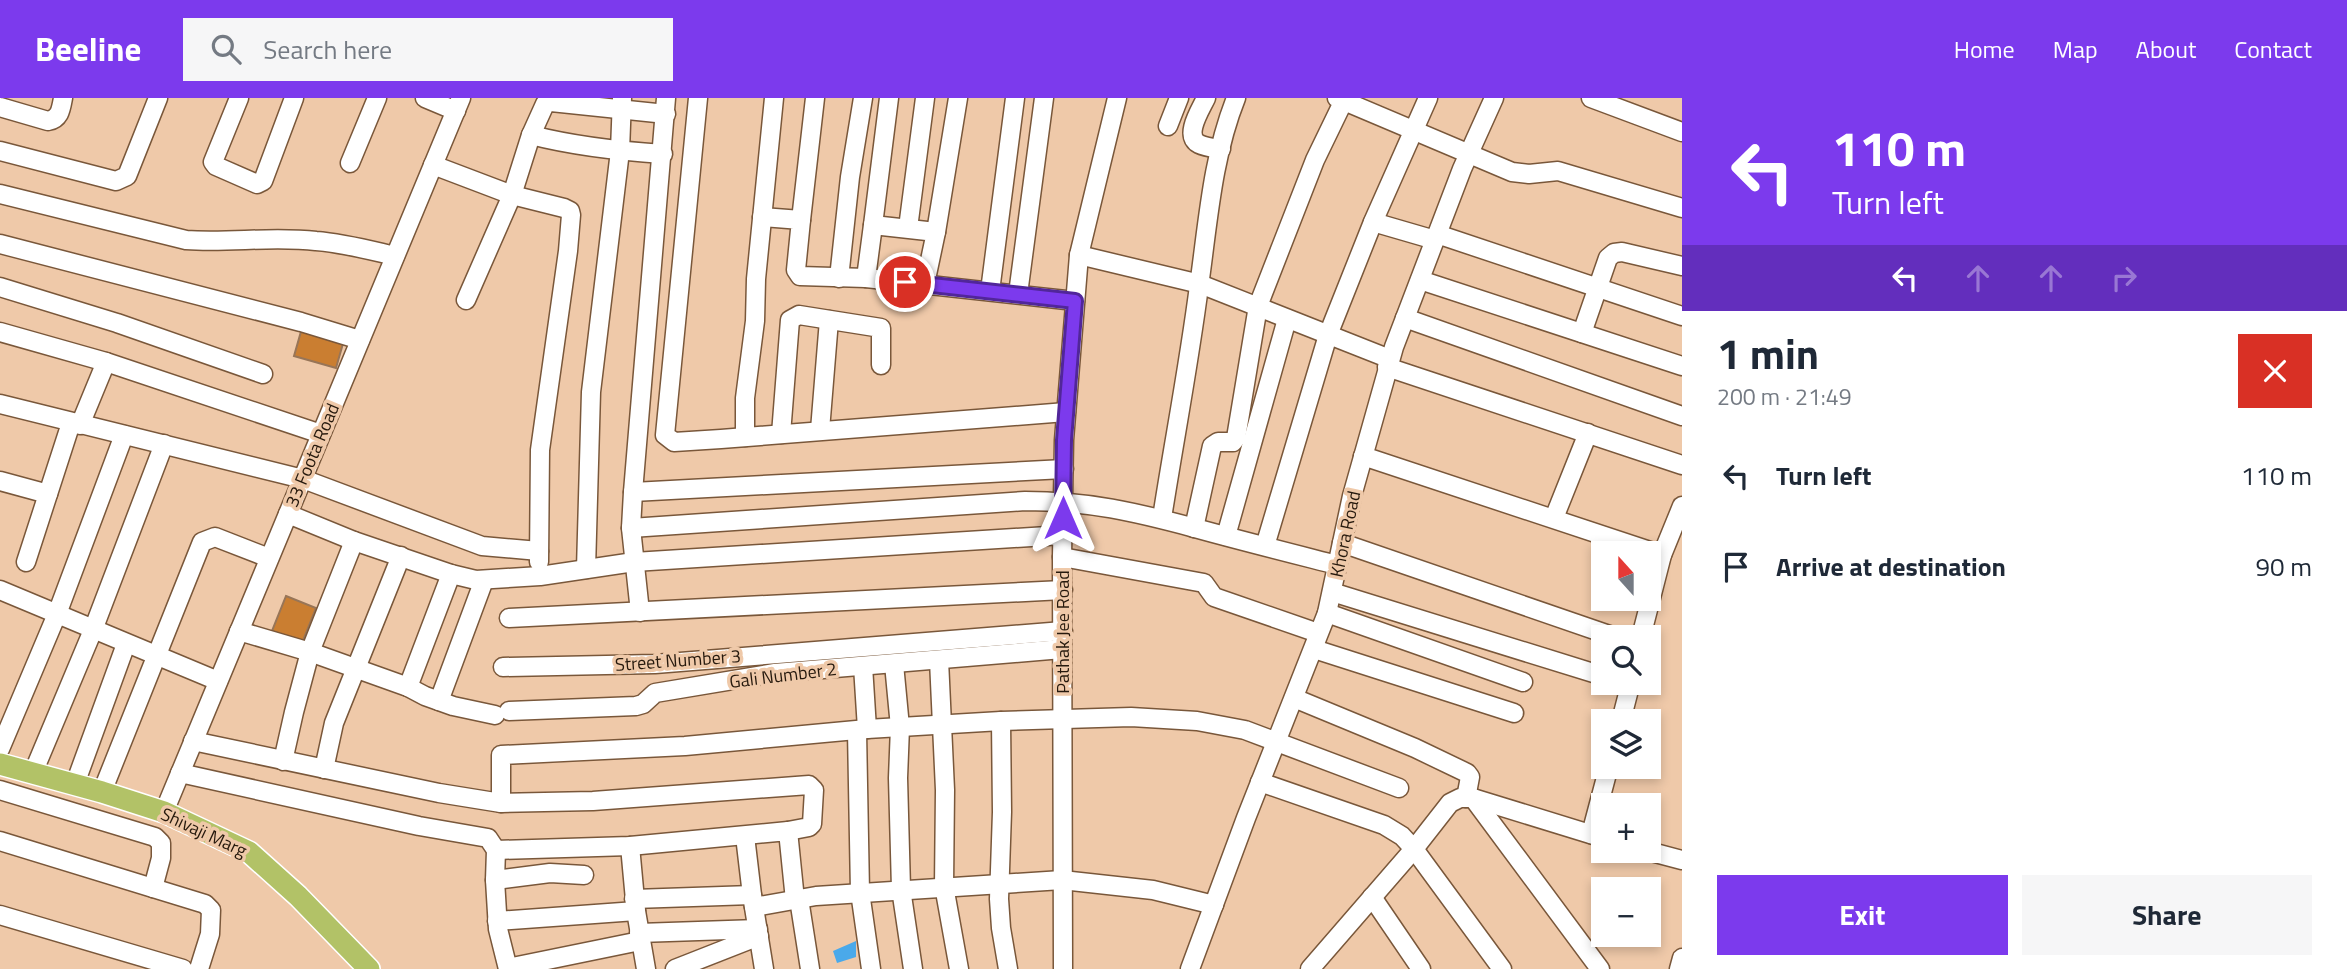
<!DOCTYPE html>
<meta charset="utf-8">
<style>
body{margin:0;font-family:"Titillium Web",sans-serif;background:#f6f6f7;color:#1f2937;height:100vh;display:flex;flex-direction:column;font-size:26px;white-space:nowrap}
*{box-sizing:border-box;margin:0}
p{font-size:23px;color:#747a83}
.icon{flex:none;width:38px;height:38px;fill:none;stroke:currentColor;stroke-width:2;stroke-linecap:round;stroke-linejoin:round}
.map{position:relative;flex:1;overflow:hidden}
.panel{display:flex;flex-direction:column;background:#fff;width:665px}
.panel>*{flex:none}
.guide{background:#7c3aed;color:#fff;overflow:hidden}
.needle{width:46px;rotate:339deg}
.fabs{position:absolute;left:1591px;top:443px;display:grid;gap:14px}
.fabs a{display:grid;place-items:center;width:70px;height:70px;border-radius:0px;background:#fff;box-shadow:0 4px 10px #0003;font-size:35px}
.pin{position:absolute;display:grid;place-items:center;width:60px;height:60px;color:#fff;margin:-30px;border:4px solid #fff;border-radius:50%;box-shadow:0 2px 7px #0007}
.me{position:absolute;width:77px;margin:-38px;rotate:0deg;stroke-linejoin:round;filter:drop-shadow(0 0 5px #0008)}
.turn{display:flex;align-items:center;gap:24px;height:147px;padding:0 35px;font-size:32px}
.turn .icon{width:91px;height:91px;stroke-width:2.5}
.turn b{display:block;font-size:49px;line-height:60px}
.lanes{display:flex;align-items:center;height:66px;padding:0 35px;background:#0003;justify-content:center;gap:35px;direction:ltr}
.lanes .off{opacity:.35}
.round{display:grid;place-items:center;flex:none;width:74px;height:74px;border-radius:0px;background:#f6f6f7}
.headline{display:flex;align-items:center;justify-content:space-between;height:119px;padding:0 35px}
h1{font-size:42px;font-weight:700;line-height:52px}
.action{display:flex;gap:14px;margin-top:auto;padding:14px 35px}
.action a{flex:1;height:80px;border-radius:0px;background:#7c3aed;color:#fff;font-size:28px;font-weight:700;line-height:80px;text-align:center}
.action a+a{background:#f6f6f7;color:#1f2937}
ul{padding:0;list-style:none}
li{display:flex;align-items:center;gap:21px;height:91px;padding:0 35px}
li div{flex:1}
li b{display:block;font-size:26px}
li em{font-style:normal}
header{display:flex;align-items:center;gap:42px;box-sizing:border-box;height:98px;padding:0 35px;background:#7c3aed;color:#fff}
header strong{font-size:33px}
nav{display:flex;gap:38px;margin-inline-start:auto;font-size:24px}
.search{width:490px;height:63px;background:#f6f6f7;display:flex;align-items:center;gap:18px;box-sizing:border-box;padding:0 24px;border-radius:0px;color:#747a83;font-size:26px}
main{display:flex;flex:1;min-height:0}
.map>svg:first-child{display:block}
.water{fill:#4aa9ea}
.building{fill:#ca7e31;stroke:#987557;stroke-width:2}
.lines{fill:none;stroke-linecap:round;stroke-linejoin:round}
.minor-casing{stroke:#79573a;stroke-width:21}
.major-casing{stroke:#fff;stroke-width:24}
.minor{stroke:#fff;stroke-width:18}
.major{stroke:#b2c267;stroke-width:21}
.route-casing{stroke:#51269a;stroke-width:18}
.route{stroke:#7c3aed;stroke-width:12}
.labels{text-anchor:middle;dominant-baseline:central;stroke-width:7;stroke-linejoin:round;paint-order:stroke}
.street-label{font-size:18px;fill:#26190d;stroke:#efc9a9}
</style>
<header>
<strong>Beeline</strong>
<div class="search"><svg class="icon" aria-label="search" viewBox="0 0 24 24"><circle cx="10" cy="10" r="6"/><path d="M15 15l6 6"/></svg>Search here</div>
<nav><a>Home</a><a>Map</a><a>About</a><a>Contact</a></nav>
</header>
<main>
<div class="map">
<svg width="1682" height="871" viewBox="0 0 1682 871">
<rect width="100%" height="100%" fill="#efc9a9"/>
<!-- water -->
<path class="water" d="M856 843V859L837 865 833 853Z"/>
<!-- building -->
<g class="building">
<path d="M302 230 344 242 336 270 294 258Z"/>
<path d="M286 498 316 510 302 545 272 533Z"/>
</g>
<g class="lines">
<!-- minor casing -->
<g class="minor-casing">
<g id="minor">
<path d="M239 0 213 64 216 68 257 86 263 83 294 0"/>
<path d="M425 0 456 13"/>
<path d="M698 0 665 337 674 344 721 341 1066 314"/>
<path d="M1206 0C1201 11 1183 38 1199 46 1205 49 1214 50 1221 51"/>
<path d="M1337 0 1512 74 1529 76 1558 73 1682 110"/>
<path d="M1591 0 1682 34"/>
<path d="M0 9 48 23C60 21 61 11 63 0"/>
<path d="M1168 28 1179 0"/>
<path d="M531 37C574 48 618 53 663 56"/>
<path d="M0 53 116 83 127 78 158 0"/>
<path d="M350 65 377 0"/>
<path d="M433 67 512 97 564 110 570 113 571 117 568 153 540 352 539 464"/>
<path d="M0 96 186 142C229 145 273 138 316 143 343 145 369 152 395 158"/>
<path d="M762 119 801 122 796 172 800 178 866 180 1075 203"/>
<path d="M801 122 815 0"/>
<path d="M1373 124 1435 142"/>
<path d="M873 127 889 0"/>
<path d="M908 130 925 0"/>
<path d="M936 134 958 0"/>
<path d="M1437 136 1682 218"/>
<path d="M0 146 301 224 360 242"/>
<path d="M1079 157 1200 186 1390 261"/>
<path d="M839 180 850 79 863 0"/>
<path d="M866 180 873 127 936 134 925 186"/>
<path d="M1420 182 1682 268"/>
<path d="M0 189 117 225 263 276"/>
<path d="M990 193 1015 0"/>
<path d="M1018 196 1044 0"/>
<path d="M466 202 512 97 531 37 545 6 551 4 666 16"/>
<path d="M1405 220 1682 318"/>
<path d="M0 234 106 264 321 336"/>
<path d="M1582 235 1608 160 1614 155 1622 154 1682 168"/>
<path d="M1387 269 1682 367"/>
<path d="M0 306 303 381 482 448 539 453"/>
<path d="M80 327 106 264"/>
<path d="M820 332 829 222"/>
<path d="M781 336 790 222 799 217 881 230V267"/>
<path d="M745 339V300L755 223 756 181 774 0"/>
<path d="M1363 358 1662 457"/>
<path d="M0 383 48 396"/>
<path d="M633 394 1064 371"/>
<path d="M288 416 354 443 451 476 476 482 540 478 634 464 1063 437"/>
<path d="M1162 420C1174 343 1189 266 1199 188 1208 125 1212 60 1236 0"/>
<path d="M1554 420 1588 335"/>
<path d="M631 430 1025 403C1089 403 1135 414 1195 430 1242 443 1290 455 1337 467"/>
<path d="M1194 430 1212 348 1218 344H1233L1236 340 1258 208 1315 62 1345 0"/>
<path d="M1226 438 1287 221"/>
<path d="M1342 445 1615 539"/>
<path d="M1265 448 1328 237 1373 124 1428 0"/>
<path d="M1062 459 1204 485 1214 499 1318 535"/>
<path d="M26 464 71 325"/>
<path d="M586 471 591 294 620 53 622 0"/>
<path d="M0 492 218 583"/>
<path d="M1332 494 1603 578"/>
<path d="M640 514 631 430 633 394 666 0"/>
<path d="M1327 515 1523 584"/>
<path d="M509 520 1063 492"/>
<path d="M239 533 310 554 408 589 425 598 453 608 495 617"/>
<path d="M1641 539 1662 457 1682 408"/>
<path d="M1314 551 1514 615"/>
<path d="M939 562 945 692 944 788 959 871"/>
<path d="M894 566 900 629 898 680 901 791 913 871"/>
<path d="M863 568 867 631"/>
<path d="M503 569 655 566 1063 533"/>
<path d="M408 589 451 476"/>
<path d="M1294 600 1415 650 1467 675 1470 679 1466 700"/>
<path d="M439 603 484 482"/>
<path d="M509 613 636 608 643 606 655 595 775 575 1062 551"/>
<path d="M1001 623 1002 714 999 801 1001 830 1008 871"/>
<path d="M1621 623 1631 584"/>
<path d="M857 633 860 794 871 871"/>
<path d="M193 643 439 695 501 705 593 703 809 687 814 692 812 726 809 729 788 733"/>
<path d="M0 651 57 516 124 337"/>
<path d="M283 663 294 614 310 554 354 443"/>
<path d="M324 671 334 625 401 458"/>
<path d="M33 675 93 532 164 346"/>
<path d="M180 675 419 728 488 740 496 752 495 782 550 775 584 777"/>
<path d="M1260 684 1384 727 1402 738 1414 751 1502 871"/>
<path d="M75 686 126 546"/>
<path d="M0 692 155 739 161 745V760L153 790"/>
<path d="M102 694 202 444 215 439 269 460"/>
<path d="M1473 700 1603 740"/>
<path d="M501 705V657L685 648 867 631 1001 623 1131 619 1197 623 1245 632 1399 690"/>
<path d="M164 714 461 0"/>
<path d="M1591 736 1609 668"/>
<path d="M745 738 752 797 764 871"/>
<path d="M0 743 205 806 211 812 210 836 199 871"/>
<path d="M630 748 636 813 646 871"/>
<path d="M496 752 630 748 788 733 795 802"/>
<path d="M1644 752 1682 762"/>
<path d="M495 782 498 831 508 871"/>
<path d="M1372 799 1421 871"/>
<path d="M634 801 752 797"/>
<path d="M799 801 810 871"/>
<path d="M754 809 816 798 1062 782 1153 792 1214 807"/>
<path d="M0 817 183 871"/>
<path d="M497 823 636 813"/>
<path d="M639 835 758 831"/>
<path d="M508 870 640 843"/>
<path d="M675 871 759 838"/>
<path d="M1063 871 1062 459 1064 342 1079 157 1117 0"/>
<path d="M1190 871 1246 720 1327 515 1352 398 1394 249 1462 71 1494 0"/>
<path d="M1310 871 1414 751 1450 705 1460 700H1473L1600 871"/>
<path d="M1679 871 1682 860"/>
</g>
</g>
<!-- major casing -->
<g class="major-casing">
<path id="major" d="M0 666 102 694 164 714 249 754 298 798 369 871"/>
</g>
<!-- minor -->
<use href="#minor" class="minor"/>
<!-- major -->
<use href="#major" class="major"/>
</g>
<g class="lines">
<!-- route casing -->
<g class="route-casing">
<path id="route" d="M905 184 1075 203 1064 342 1063 420"/>
</g>
<!-- route -->
<use href="#route" class="route"/>
</g>
<g class="labels">
<!-- street labels -->
<g class="street-label">
<text transform="translate(312 357) rotate(-67)">33 Foota Road</text>
<text transform="translate(1345 436) rotate(-78)">Khora Road</text>
<text transform="translate(1062 534) rotate(-90)">Pathak Jee Road</text>
<text transform="translate(678 562) rotate(-4)">Street Number 3</text>
<text transform="translate(783 577) rotate(-7)">Gali Number 2</text>
<text transform="translate(204 734) rotate(25)">Shivaji Marg</text>
</g>
</g>
</svg>
<div class="fabs">
<a><svg class="needle" viewBox="-14 -14 28 28"><path d="M0-13l5 13h-10z" fill="#e53935"/><path d="M0 13l5-13h-10z" fill="#747a83"/></svg></a>
<a><svg class="icon" aria-label="search" viewBox="0 0 24 24"><circle cx="10" cy="10" r="6"/><path d="M15 15l6 6"/></svg></a>
<a><svg class="icon" aria-label="layers" viewBox="0 0 24 24"><path d="M12 4l9 5-9 5-9-5zM3 14l9 5 9-5"/></svg></a>
<a>+</a>
<a>−</a>
</div>
<div class="pin" style="left:905px;top:184px;background:#d93025"><svg class="icon" aria-label="arrive" viewBox="0 0 24 24"><path d="M6 21V4h12l-3 4 3 4H6"/></svg></div>
<svg class="me" style="left:1063px;top:420px" viewBox="-20 -20 40 40"><path d="M0-17L14 15 0 8-14 15z" fill="#7c3aed" stroke="#fff" stroke-width="4"/></svg>
</div>
<section class="panel">
<div class="guide">
<div class="turn"><svg class="icon" aria-label="left" viewBox="0 0 24 24"><path d="M17 20v-9H6M10 6l-5 5 5 5"/></svg><div><b>110 m</b>Turn left</div></div>
<div class="lanes"><svg class="icon" aria-label="left" viewBox="0 0 24 24"><path d="M17 20v-9H6M10 6l-5 5 5 5"/></svg><svg class="icon off" aria-label="ahead" viewBox="0 0 24 24"><path d="M12 20V5M6 11l6-6 6 6"/></svg><svg class="icon off" aria-label="ahead" viewBox="0 0 24 24"><path d="M12 20V5M6 11l6-6 6 6"/></svg><svg class="icon off" aria-label="right" viewBox="0 0 24 24"><path d="M7 20v-9h11M14 6l5 5-5 5"/></svg></div>
</div>
<div class="headline"><div><h1>1 min</h1><p>200 m · 21:49</p></div><a class="round" style="background:#d93025;color:#fff"><svg class="icon" aria-label="close" viewBox="0 0 24 24"><path d="M6 6l12 12M18 6L6 18"/></svg></a></div>
<ul>
<li><svg class="icon" aria-label="left" viewBox="0 0 24 24"><path d="M17 20v-9H6M10 6l-5 5 5 5"/></svg><div><b>Turn left</b></div><em>110 m</em></li>
<li><svg class="icon" aria-label="arrive" viewBox="0 0 24 24"><path d="M6 21V4h12l-3 4 3 4H6"/></svg><div><b>Arrive at destination</b></div><em>90 m</em></li>
</ul>
<div class="action"><a>Exit</a><a>Share</a></div>
</section>
</main>
